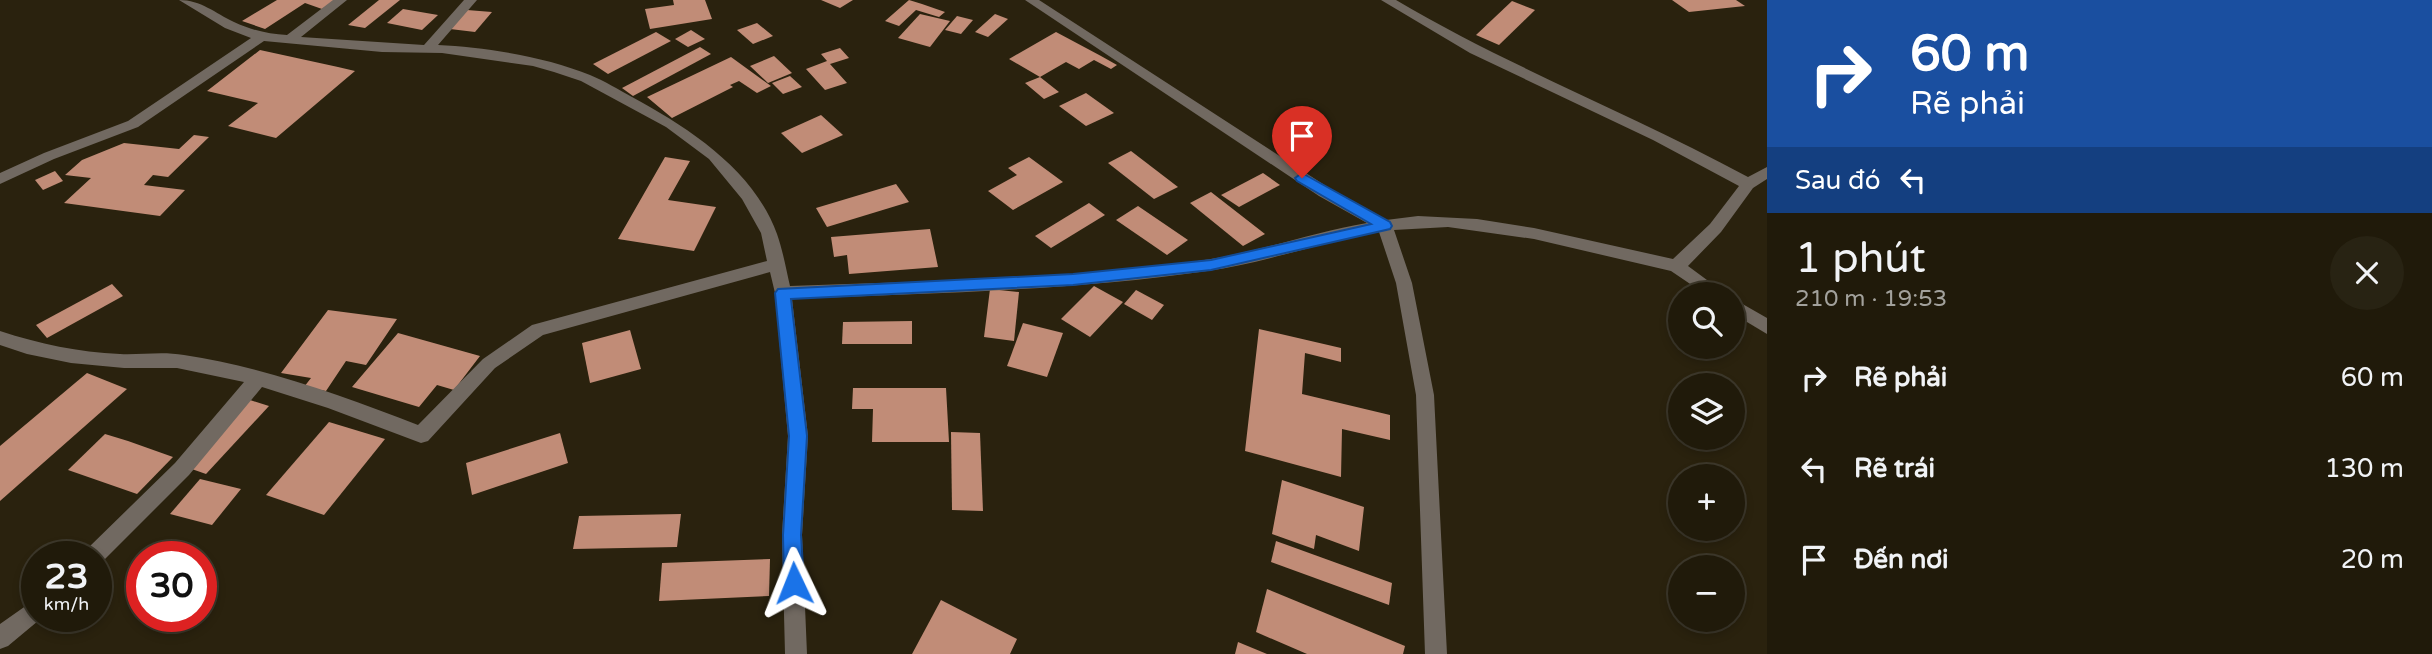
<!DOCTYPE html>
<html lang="vi">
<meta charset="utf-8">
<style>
body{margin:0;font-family:"Varela Round",sans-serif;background:#282313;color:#f1f3f6;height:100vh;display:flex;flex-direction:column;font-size:26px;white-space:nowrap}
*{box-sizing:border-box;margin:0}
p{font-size:23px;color:#a2a19c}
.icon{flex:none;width:38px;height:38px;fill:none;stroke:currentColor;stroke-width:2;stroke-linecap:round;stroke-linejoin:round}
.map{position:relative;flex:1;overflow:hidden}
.sheet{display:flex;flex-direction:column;background:#201a0a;width:665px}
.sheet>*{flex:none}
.top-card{background:#1a4fa0;color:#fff;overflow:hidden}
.fabs{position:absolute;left:1668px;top:282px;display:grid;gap:14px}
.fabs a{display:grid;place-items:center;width:77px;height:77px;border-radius:50%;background:#201a0a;box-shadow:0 4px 10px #0003,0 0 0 2px #3d382b;font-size:35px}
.speed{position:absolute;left:21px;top:541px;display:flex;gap:14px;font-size:35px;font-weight:700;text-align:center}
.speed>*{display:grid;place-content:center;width:91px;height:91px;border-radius:50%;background:#201a0a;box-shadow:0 4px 10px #0003,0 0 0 2px #3d382b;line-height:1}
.speed small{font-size:18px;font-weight:400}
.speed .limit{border:10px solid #d22;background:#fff;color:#111}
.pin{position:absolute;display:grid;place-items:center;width:60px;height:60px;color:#fff;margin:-72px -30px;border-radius:50% 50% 50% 0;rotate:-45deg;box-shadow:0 0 7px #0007}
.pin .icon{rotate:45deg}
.me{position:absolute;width:77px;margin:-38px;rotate:358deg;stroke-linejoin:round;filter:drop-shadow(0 0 5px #0008)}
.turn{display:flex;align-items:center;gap:24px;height:147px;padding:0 28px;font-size:32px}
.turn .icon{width:91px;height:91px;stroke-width:2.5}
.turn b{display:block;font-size:49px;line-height:60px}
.then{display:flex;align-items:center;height:66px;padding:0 28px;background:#0003;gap:14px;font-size:26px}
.round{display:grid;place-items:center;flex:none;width:74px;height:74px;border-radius:37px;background:#282313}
.head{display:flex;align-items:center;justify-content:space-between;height:119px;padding:0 28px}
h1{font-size:42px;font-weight:600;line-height:52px}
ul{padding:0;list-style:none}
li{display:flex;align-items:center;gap:21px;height:91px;padding:0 28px}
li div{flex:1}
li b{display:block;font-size:26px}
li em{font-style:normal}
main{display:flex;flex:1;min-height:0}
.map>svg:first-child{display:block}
.building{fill:#c18c77}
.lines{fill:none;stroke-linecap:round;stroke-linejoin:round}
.street{fill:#716961;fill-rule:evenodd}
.route{fill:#1a73e8;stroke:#114b97;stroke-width:2}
</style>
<main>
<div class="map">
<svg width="1767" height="654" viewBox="0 0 1767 654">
<rect width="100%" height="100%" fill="#2a220e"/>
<!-- building -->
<g class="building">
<path d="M277 0H336L322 9 305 3 265 29 242 21Z"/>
<path d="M379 0H400L365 28 348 25Z"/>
<path d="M673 0H705L712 19 650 29 645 9 674 5Z"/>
<path d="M821 0H853L840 8Z"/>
<path d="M909 0 922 4 945 12 939 17 916 10 899 26 885 21Z"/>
<path d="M1672 0H1736L1745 6 1689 12Z"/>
<path d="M1512 1 1535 10 1499 45 1476 35Z"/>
<path d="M403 9 438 15 422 30 387 23Z"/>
<path d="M467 10 492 12 475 32 450 29Z"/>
<path d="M920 14 950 21 930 47 898 38Z"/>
<path d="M995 14 1008 19 988 37 975 32Z"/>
<path d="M957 16 973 20 961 34 945 30Z"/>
<path d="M757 23 773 36 753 44 737 30Z"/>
<path d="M691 30 705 39 688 47 675 39Z"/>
<path d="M656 32 671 41 608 74 593 64Z"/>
<path d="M1056 32 1101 56 1117 65 1111 69 1094 60 1079 69 1066 62 1040 77 1059 92 1044 99 1025 83 1040 77 1009 59Z"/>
<path d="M700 47 711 54 633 96 622 88Z"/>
<path d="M840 48 849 58 830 64 847 83 825 90 806 69 827 61 821 54Z"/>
<path d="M260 50 338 67 355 71 276 138 228 126 258 103 207 91Z"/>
<path d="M774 56 792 73 768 83 750 66Z"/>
<path d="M731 57 771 86 757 93 739 81 730 85 733 87 672 118 647 97Z"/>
<path d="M790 76 802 87 783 94 772 83Z"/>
<path d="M1086 93 1114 113 1086 126 1059 106Z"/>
<path d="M821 115 843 135 802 153 781 133Z"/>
<path d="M194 135 209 137 168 177 153 175 144 185 185 190 160 216 64 203 91 178 65 175 82 160 124 143 179 149Z"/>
<path d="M1131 151 1178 187 1154 199 1108 163Z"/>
<path d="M665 157 690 161 668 200 716 207 694 251 618 239Z"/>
<path d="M1029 157 1063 182 1013 210 988 191 1017 175 1008 168Z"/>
<path d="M55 171 63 181 43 190 35 180Z"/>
<path d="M1263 173 1280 185 1239 207 1221 195Z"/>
<path d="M896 184 909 202 827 227 816 208Z"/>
<path d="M1211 192 1265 234 1243 246 1190 203Z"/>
<path d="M1089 203 1105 215 1051 248 1035 236Z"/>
<path d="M1138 206 1188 240 1167 255 1116 220Z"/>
<path d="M930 229 938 267 849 274 847 255 834 257 831 237Z"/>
<path d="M112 284 123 296 47 338 36 325Z"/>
<path d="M1094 286 1123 302 1090 337 1061 319Z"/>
<path d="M990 289 1019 292 1014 341 984 337Z"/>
<path d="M1136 290 1164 305 1152 320 1124 304Z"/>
<path d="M328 310 397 319 366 365 346 361 326 391 304 387 311 378 281 373Z"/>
<path d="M912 321V344H842L843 322Z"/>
<path d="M1023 323 1063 333 1047 377 1007 366Z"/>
<path d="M1259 329 1341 348V362L1305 353 1302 394 1390 415V440L1342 429 1341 477 1245 451Z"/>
<path d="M630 330 641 369 590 383 582 343Z"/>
<path d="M398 333 480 356 454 390 437 385 419 407 352 387Z"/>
<path d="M87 373 127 389 0 501V446Z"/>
<path d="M853 388H946L949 442H872L873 409H852Z"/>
<path d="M250 400 269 406 206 474 186 467Z"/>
<path d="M329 422 385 439 324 515 266 495Z"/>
<path d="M951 432 980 433 983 511 952 510Z"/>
<path d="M560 433 568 463 472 495 466 463Z"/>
<path d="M105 434 128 441 173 457 137 494 68 470Z"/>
<path d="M200 479 241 489 212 525 170 514Z"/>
<path d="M1282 480 1364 507 1359 551 1316 535 1314 549 1272 534Z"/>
<path d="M681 514 677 547 573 549 579 516Z"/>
<path d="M1276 541 1392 583 1389 605 1271 562Z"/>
<path d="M770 559 769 596 659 601 662 563Z"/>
<path d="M1267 589 1405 646 1403 654H1307L1256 632Z"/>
<path d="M941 600 1017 639 1010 654H912Z"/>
<path d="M1238 642 1267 654H1235Z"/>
</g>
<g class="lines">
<!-- street -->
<g class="street">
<path d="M179 0C201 0 215 13 234 22 251 30 268 34 287 35L333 0H347L301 37 424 45 464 0H477L438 45C485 47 546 57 590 75 605 81 619 90 632 97 689 128 754 170 777 234 783 251 786 269 790 286 930 280 1072 281 1211 259 1264 250 1315 232 1367 223L1319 196 1025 0H1039L1329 188 1386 220 1418 216 1477 219 1534 228 1673 259 1710 224 1739 186 1653 140 1470 53 1381 0H1396C1509 67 1632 114 1748 177L1767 167V179L1753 188 1721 232 1688 266 1726 294H1705L1671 271 1534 239 1448 227 1394 230 1412 283 1434 395 1447 654H1425L1416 395 1396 283 1379 232C1321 242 1265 263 1207 271 1070 291 931 293 792 299L808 436 802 535 807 654H785L782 535 788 436 775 293 770 272 543 335 495 368 428 441 421 443 328 408 262 387 189 475 101 563 96 565V556H84L87 549 175 463 244 382 177 368H124L71 363 27 354 0 345V331C40 344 78 352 120 354 141 355 162 351 184 355 264 367 343 396 418 425L483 359 532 325 767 261 761 233 742 199 709 159 666 127 581 81 554 72 533 66 442 53 382 52 264 41 138 127 54 159 0 184V173L44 153 128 121 251 38 225 28Z"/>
<path d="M1732 298 1767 318V334L1732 313Z"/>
<path d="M37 598V616H44L8 646 0 649V624Z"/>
</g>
</g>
<!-- route -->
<path class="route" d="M1302 173 1390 222 1392 226 1390 229 1211 270 1073 285 791 299 807 436 801 535 804 583 801 589 794 592 787 589 784 583 783 535 789 436 775 293 778 289 1073 274 1211 260 1371 224 1297 181 1295 178Z"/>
</svg>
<div class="fabs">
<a><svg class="icon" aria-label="search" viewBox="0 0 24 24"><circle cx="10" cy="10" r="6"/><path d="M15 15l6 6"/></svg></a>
<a><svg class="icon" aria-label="layers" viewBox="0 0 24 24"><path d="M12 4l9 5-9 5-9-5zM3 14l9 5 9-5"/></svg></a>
<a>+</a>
<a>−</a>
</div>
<div class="speed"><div>23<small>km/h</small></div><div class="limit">30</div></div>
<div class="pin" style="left:1302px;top:178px;background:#d93025"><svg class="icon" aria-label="arrive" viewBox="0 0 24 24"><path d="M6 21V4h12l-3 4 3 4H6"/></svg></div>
<svg class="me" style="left:794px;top:583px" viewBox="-20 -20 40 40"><path d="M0-17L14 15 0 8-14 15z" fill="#1a73e8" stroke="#fff" stroke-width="4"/></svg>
</div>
<section class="sheet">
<div class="top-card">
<div class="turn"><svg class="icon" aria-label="right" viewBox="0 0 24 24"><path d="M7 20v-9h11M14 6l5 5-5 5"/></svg><div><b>60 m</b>Rẽ phải</div></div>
<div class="then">Sau đó<svg class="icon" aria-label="left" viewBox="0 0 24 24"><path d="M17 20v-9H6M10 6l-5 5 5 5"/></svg></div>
</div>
<div class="head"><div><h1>1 phút</h1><p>210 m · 19:53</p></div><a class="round"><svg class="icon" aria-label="close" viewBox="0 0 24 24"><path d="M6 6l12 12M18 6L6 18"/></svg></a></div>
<ul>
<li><svg class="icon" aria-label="right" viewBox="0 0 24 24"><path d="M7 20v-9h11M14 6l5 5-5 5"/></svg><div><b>Rẽ phải</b></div><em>60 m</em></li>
<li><svg class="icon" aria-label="left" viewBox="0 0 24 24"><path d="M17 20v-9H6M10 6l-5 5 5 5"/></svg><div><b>Rẽ trái</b></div><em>130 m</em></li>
<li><svg class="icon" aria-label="arrive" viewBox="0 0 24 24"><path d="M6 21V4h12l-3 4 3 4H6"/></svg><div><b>Đến nơi</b></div><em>20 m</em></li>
</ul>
</section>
</main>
